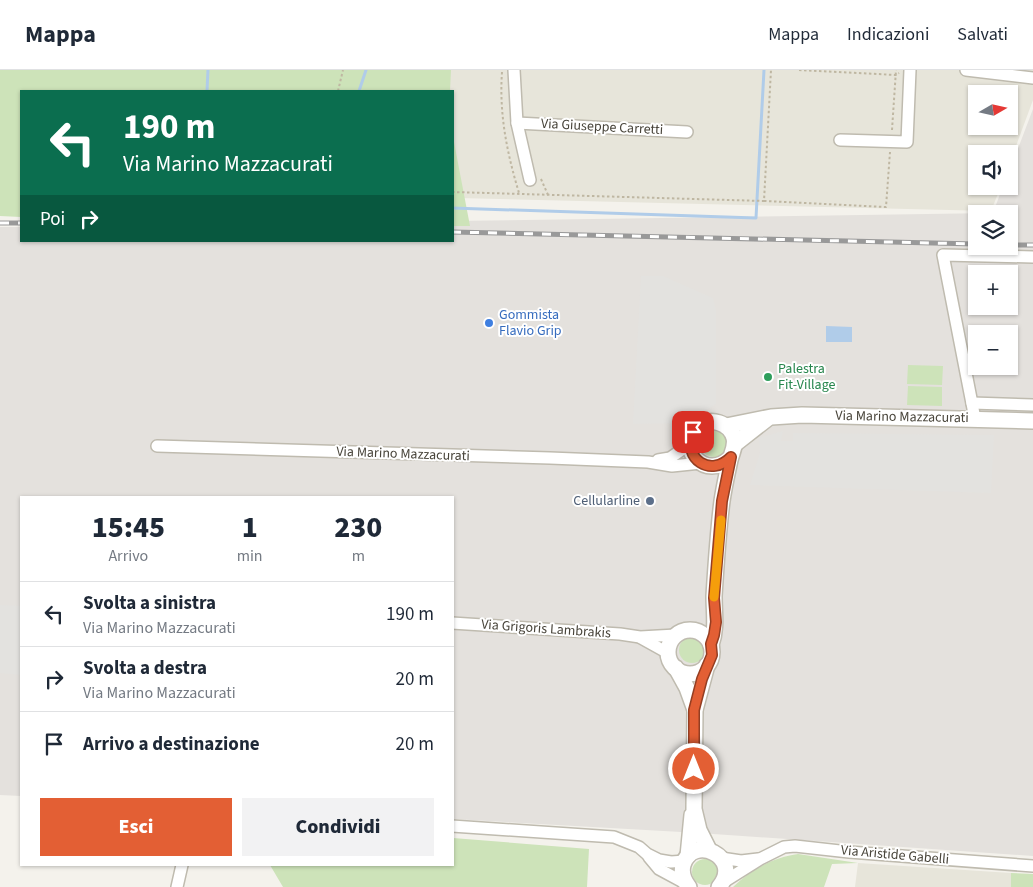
<!DOCTYPE html>
<html lang="it">
<meta charset="utf-8">
<style>
body{margin:0;font-family:"Source Sans 3",sans-serif;background:#f2f2f3;color:#1f2937;height:100vh;display:flex;flex-direction:column;font-size:19px;white-space:nowrap}
*{box-sizing:border-box;margin:0}
p{font-size:16px;color:#747a83}
.icon{flex:none;width:28px;height:28px;fill:none;stroke:currentColor;stroke-width:2;stroke-linecap:round;stroke-linejoin:round}
.map{position:relative;flex:1;overflow:hidden}
.drawer{position:absolute;left:20px;top:426px;width:434px;height:370px;display:flex;flex-direction:column;background:#fff;border-radius:0px;box-shadow:0 1px 4px #0004}
.drawer>*{flex:none}
.guide{position:absolute;left:20px;top:20px;width:434px;height:152px;border-radius:0px;box-shadow:0 1px 4px #0004;background:#0b6e4f;color:#fff;overflow:hidden}
.needle{width:32px;rotate:81deg}
.buttons{position:absolute;left:968px;top:15px;display:grid;gap:10px}
.buttons a{display:grid;place-items:center;width:50px;height:50px;border-radius:0px;background:#fff;box-shadow:0 1px 4px #0004;font-size:25px}
.pin{position:absolute;display:grid;place-items:center;width:42px;height:42px;color:#fff;margin:-21px;border-radius:10px;box-shadow:0 2px 8px #0006}
.me{position:absolute;width:55px;margin:-28px;rotate:0deg;stroke-linejoin:round;filter:drop-shadow(0 0 4px #0008)}
.turn{display:flex;align-items:center;gap:18px;height:105px;padding:0 20px;font-size:22px}
.turn .icon{width:65px;height:65px;stroke-width:2.5}
.turn b{display:block;font-size:35px;line-height:42px}
.then{display:flex;align-items:center;height:48px;padding:0 20px;background:#0003;gap:10px;font-size:19px}
.eta{display:flex;justify-content:space-evenly;align-items:center;height:85px;text-align:center}
.eta b{font-size:30px;font-weight:800;line-height:35px}
.button{display:flex;gap:10px;margin-top:auto;padding:10px 20px}
.button a{flex:1;height:58px;border-radius:0px;background:#e35f34;color:#fff;font-size:20px;font-weight:800;line-height:58px;text-align:center}
.button a+a{background:#f2f2f3;color:#1f2937}
ul{padding:0;list-style:none}
li{display:flex;align-items:center;gap:15px;height:65px;padding:0 20px;border-top:1px solid #e0e1e3}
li div{flex:1}
li b{display:block;font-size:19px}
li em{font-style:normal}
header{display:flex;align-items:center;gap:30px;box-sizing:border-box;height:70px;padding:0 25px;background:#fff;border-bottom:1px solid #e0e1e3}
header strong{font-size:24px}
nav{display:flex;gap:28px;margin-inline-start:auto;font-size:18px}
.map>svg:first-child{display:block}
.residential{fill:#e7e5da;fill-rule:evenodd}
.industrial{fill:#e4e1dd;fill-rule:evenodd}
.green{fill:#cde3b9}
.parking{fill:#e3e2df}
.water{fill:#b0cce9}
.lines{fill:none;stroke-linecap:round;stroke-linejoin:round}
.stream{stroke:#b0cce9;stroke-width:3}
.minor-casing{stroke:#bfbbaf;stroke-width:14}
.tertiary-casing{stroke:#bfbbaf;stroke-width:18}
.path{stroke:#bfb7a2;stroke-width:2;stroke-dasharray:2.5 2.5;stroke-linecap:butt}
.minor{stroke:#fff;stroke-width:11}
.tertiary{stroke:#fff;stroke-width:15}
.rail-casing{stroke:#999;stroke-width:5}
.rail{stroke:#fff;stroke-width:3;stroke-dasharray:9;stroke-linecap:butt}
.route-casing{stroke:#943e22;stroke-width:12}
.route{stroke:#e35f34;stroke-width:9}
.slow{stroke:#f59e0b;stroke-width:9}
.shop-dot{fill:#3f7fe0;stroke:#fff;stroke-width:2}
.leisure-dot{fill:#2e9e5b;stroke:#fff;stroke-width:2}
.service-dot{fill:#5c6f8a;stroke:#fff;stroke-width:2}
.labels{text-anchor:middle;dominant-baseline:central;stroke-width:4;stroke-linejoin:round;paint-order:stroke}
.street-label{font-size:14px;fill:#48443a;stroke:#fff}
.shop-label{font-size:14px;fill:#366cbe;stroke:#fff;text-anchor:start}
.leisure-label{font-size:14px;fill:#27864d;stroke:#fff;text-anchor:start}
.service-label{font-size:14px;fill:#4e5e75;stroke:#fff;text-anchor:end}
</style>
<header>
<strong>Mappa</strong>
<nav><a>Mappa</a><a>Indicazioni</a><a>Salvati</a></nav>
</header>
<div class="map">
<svg width="1033" height="817" viewBox="0 0 1033 817">
<rect width="100%" height="100%" fill="#f4f2ec"/>
<!-- residential -->
<g class="residential">
<path d="M444 0H1033V30L1009 95V84H976V116H1001L991 141 458 128 453 97 452 21H445ZM976 24H1009V56H976Z"/>
<path d="M858 793 1011 803V817H855Z"/>
</g>
<!-- industrial -->
<path class="industrial" d="M1033 39V786L699 763 453 749 452 428H21V726L0 725V157H21V171H452L453 151 993 143 1003 116H1009V102ZM976 144H1009V176H976ZM976 204H1009V236H976ZM976 264H1009V296H976Z"/>
<!-- green -->
<g class="green">
<path d="M0 0H451L450 21H21V147L0 146Z"/>
<path d="M452 55 454 72 470 156H453Z"/>
<path d="M908 295 943 296 942 315 907 314Z"/>
<path d="M908 316 942 317V336L907 335Z"/>
<circle cx="714" cy="374" r="13"/>
<circle cx="692" cy="580" r="13"/>
<path d="M453 768 589 779 587 817H283L270 795H452Z"/>
<path d="M798 784 858 793 832 794 824 817H733C750 800 774 787 798 784Z"/>
<circle cx="705" cy="802" r="13"/>
<path d="M1011 803 1033 804V817H1011Z"/>
</g>
<!-- parking -->
<g class="parking">
<path d="M641 206H663L713 228 716 240V334L685 353 633 354Z"/>
<path d="M783 361 781 371H793V363L994 365 991 423 750 415 760 383 759 368Z"/>
<path d="M0 535 21 536V605L0 603Z"/>
</g>
<!-- water -->
<path class="water" d="M826 256 852 257V272H826Z"/>
<g class="lines">
<!-- stream -->
<g class="stream">
<path d="M207 21 208 0"/>
<path d="M359 21 366 0"/>
<path d="M452 138 756 148 764 0"/>
</g>
<!-- minor casing -->
<g class="minor-casing">
<g id="minor">
<path d="M514 0 517 53 530 110"/>
<path d="M966 0 1033 8"/>
<path d="M517 53 687 62"/>
<path d="M840 70 907 72 910 0"/>
<path d="M972 333 1033 335"/>
<path d="M975 349 943 185 1033 187"/>
<path d="M157 376 550 388 648 392 672 396 701 393"/>
<path d="M658 390 670 388 690 374"/>
<path d="M452 553 620 564 640 567 676 565"/>
<path d="M641 568 668 583"/>
<path d="M452 756 614 767 639 777 647 784 659 790 671 792 685 791"/>
<path d="M649 787 659 799 685 813"/>
<path d="M721 788 741 791 758 789"/>
<path d="M722 813 760 789 784 777 795 776 849 782 1033 796"/>
<path d="M177 817 182 795"/>
</g>
</g>
<!-- tertiary casing -->
<g class="tertiary-casing">
<g id="tertiary">
<path d="M726 356 771 347 802 345 1033 351"/>
<path d="M735 374 767 349"/>
<circle cx="690" cy="582" r="22"/>
<path d="M711 575C717 558 714 543 714 526 716 495 718 462 722 431 724 417 727 404 730 390 732 382 736 376 734 368 730 353 710 346 697 357 675 377 706 413 731 387"/>
<path d="M707 595 695 640 694 739 699 760 709 780"/>
<path d="M676 598 687 618 695 640"/>
<path d="M688 786 692 745"/>
<path d="M689 817C684 811 681 803 683 795 692 763 744 787 719 817"/>
</g>
</g>
<!-- path -->
<g class="path">
<path d="M799 0 896 5 899 3"/>
<path d="M502 2C499 44 507 83 519 123"/>
<path d="M338 21 343 0"/>
<path d="M892 60 896 0"/>
<path d="M541 109 548 125"/>
<path d="M452 122 764 131 771 0"/>
<path d="M764 131 886 137 890 82"/>
</g>
<!-- minor -->
<use href="#minor" class="minor"/>
<!-- tertiary -->
<use href="#tertiary" class="tertiary"/>
<!-- rail casing -->
<g class="rail-casing">
<g id="rail">
<path d="M0 153H21"/>
<path d="M452 162 976 174"/>
<path d="M1009 175H1033"/>
</g>
</g>
<!-- rail -->
<use href="#rail" class="rail"/>
</g>
<g class="lines">
<!-- route casing -->
<g class="route-casing">
<path id="route" d="M693 362C682 389 711 408 731 387L722 431 714 528 716 552 714 565 711 574 712 585 702 609 694 640V699"/>
</g>
<!-- route -->
<use href="#route" class="route"/>
<!-- slow -->
<path class="slow" d="M714 527 721 450"/>
</g>
<!-- markers -->
<circle class="shop-dot" cx="489" cy="253" r="5"/>
<circle class="leisure-dot" cx="768" cy="307" r="5"/>
<circle class="service-dot" cx="650" cy="431" r="5"/>
<g class="labels">
<!-- street labels -->
<g class="street-label">
<text transform="translate(602 57) rotate(3)">Via Giuseppe Carretti</text>
<text transform="translate(902 347) rotate(1)">Via Marino Mazzacurati</text>
<text transform="translate(403 384) rotate(2)">Via Marino Mazzacurati</text>
<text transform="translate(546 559) rotate(4)">Via Grigoris Lambrakis</text>
<text transform="translate(895 785) rotate(5)">Via Aristide Gabelli</text>
</g>
<!-- shop labels -->
<g class="shop-label">
<text x="499" y="245">Gommista<tspan x="499" dy="16">Flavio Grip</tspan></text>
</g>
<!-- leisure labels -->
<g class="leisure-label">
<text x="778" y="299">Palestra<tspan x="778" dy="16">Fit-Village</tspan></text>
</g>
<!-- service labels -->
<g class="service-label">
<text x="640" y="431">Cellularline</text>
</g>
</g>
</svg>
<div class="buttons">
<a><svg class="needle" viewBox="-14 -14 28 28"><path d="M0-13l5 13h-10z" fill="#e53935"/><path d="M0 13l5-13h-10z" fill="#747a83"/></svg></a>
<a><svg class="icon" aria-label="sound" viewBox="0 0 24 24"><path d="M4 9h4l5-4v14l-5-4H4zM17 9q2 3 0 6"/></svg></a>
<a><svg class="icon" aria-label="layers" viewBox="0 0 24 24"><path d="M12 4l9 5-9 5-9-5zM3 14l9 5 9-5"/></svg></a>
<a>+</a>
<a>−</a>
</div>
<div class="pin" style="left:693px;top:362px;background:#d93025"><svg class="icon" aria-label="arrive" viewBox="0 0 24 24"><path d="M6 21V4h12l-3 4 3 4H6"/></svg></div>
<svg class="me" style="left:694px;top:699px" viewBox="-20 -20 40 40"><circle r="17" fill="#e35f34" stroke="#fff" stroke-width="3"/><path d="M0-11L8 9 0 5-8 9z" fill="#fff"/></svg>
<div class="guide">
<div class="turn"><svg class="icon" aria-label="left" viewBox="0 0 24 24"><path d="M17 20v-9H6M10 6l-5 5 5 5"/></svg><div><b>190 m</b>Via Marino Mazzacurati</div></div>
<div class="then">Poi<svg class="icon" aria-label="right" viewBox="0 0 24 24"><path d="M7 20v-9h11M14 6l5 5-5 5"/></svg></div>
</div>
<section class="drawer">
<div class="eta">
<div><b>15:45</b><p>Arrivo</p></div>
<div><b>1</b><p>min</p></div>
<div><b>230</b><p>m</p></div>
</div>
<ul>
<li><svg class="icon" aria-label="left" viewBox="0 0 24 24"><path d="M17 20v-9H6M10 6l-5 5 5 5"/></svg><div><b>Svolta a sinistra</b><p>Via Marino Mazzacurati</p></div><em>190 m</em></li>
<li><svg class="icon" aria-label="right" viewBox="0 0 24 24"><path d="M7 20v-9h11M14 6l5 5-5 5"/></svg><div><b>Svolta a destra</b><p>Via Marino Mazzacurati</p></div><em>20 m</em></li>
<li><svg class="icon" aria-label="arrive" viewBox="0 0 24 24"><path d="M6 21V4h12l-3 4 3 4H6"/></svg><div><b>Arrivo a destinazione</b></div><em>20 m</em></li>
</ul>
<div class="button"><a>Esci</a><a>Condividi</a></div>
</section>
</div>
